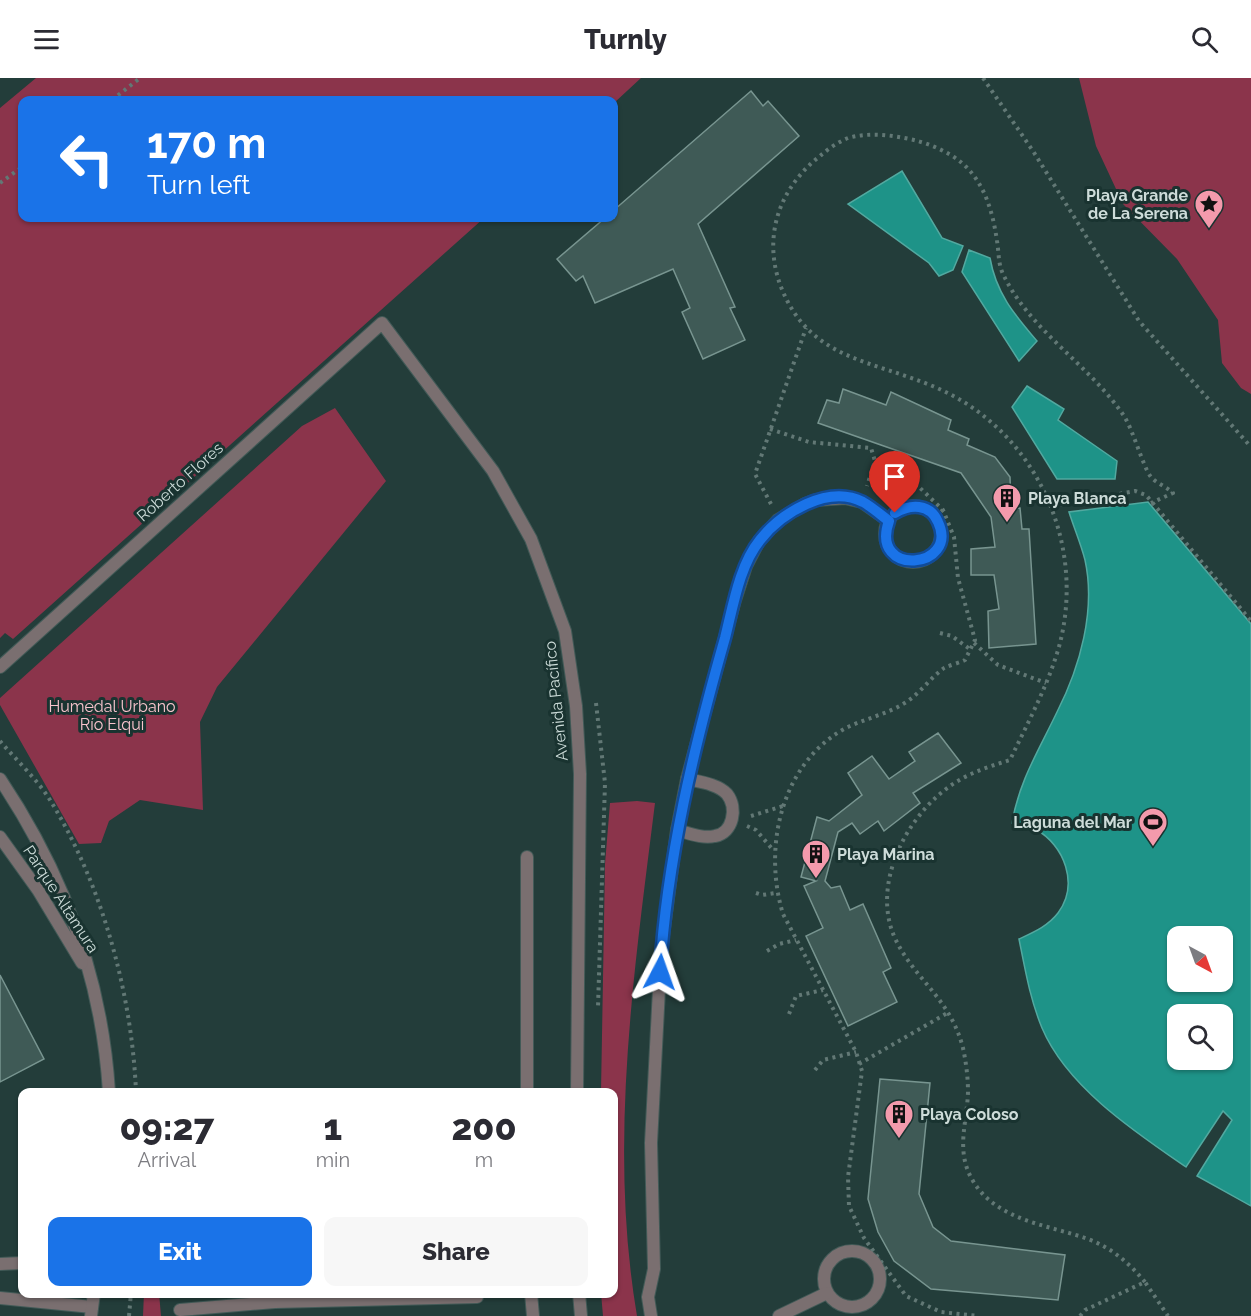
<!DOCTYPE html>
<meta charset="utf-8">
<style>
body{margin:0;font-family:Raleway,sans-serif;background:#f7f7f7;color:#2b2b33;height:100vh;display:flex;flex-direction:column;font-size:22px;white-space:nowrap}
*{box-sizing:border-box;margin:0}
p{font-size:20px;color:#7c7c81}
.icon{flex:none;width:33px;height:33px;fill:none;stroke:currentColor;stroke-width:2;stroke-linecap:round;stroke-linejoin:round}
.map{position:relative;flex:1;overflow:hidden}
.details{position:absolute;left:18px;top:1010px;width:600px;height:210px;display:flex;flex-direction:column;background:#fff;border-radius:12px;box-shadow:0 2px 4px #0004}
.details>*{flex:none}
.guide{position:absolute;left:18px;top:18px;width:600px;height:126px;border-radius:12px;box-shadow:0 2px 4px #0004;background:#1a73e8;color:#fff;overflow:hidden}
.needle{width:39px;rotate:139deg}
.tools{position:absolute;left:1167px;top:848px;display:grid;gap:12px}
.tools a{display:grid;place-items:center;width:66px;height:66px;border-radius:12px;background:#fff;box-shadow:0 2px 4px #0004;font-size:30px}
.pin{position:absolute;display:grid;place-items:center;width:51px;height:51px;color:#fff;margin:-62px -26px;border-radius:50% 50% 50% 0;rotate:-45deg;box-shadow:0 0 6px #0007}
.pin .icon{rotate:45deg}
.me{position:absolute;width:66px;margin:-33px;rotate:4deg;stroke-linejoin:round;filter:drop-shadow(0 0 4px #0008)}
.turn{display:flex;align-items:center;gap:21px;height:126px;padding:0 30px;font-size:27px}
.turn .icon{width:78px;height:78px;stroke-width:2.5}
.turn b{display:block;font-size:42px;line-height:51px}
.eta{display:flex;justify-content:space-evenly;align-items:center;height:102px;text-align:center}
.eta b{font-size:36px;font-weight:800;line-height:42px}
.action{display:flex;gap:12px;margin-top:auto;padding:12px 30px}
.action a{flex:1;height:69px;border-radius:12px;background:#1a73e8;color:#fff;font-size:24px;font-weight:800;line-height:69px;text-align:center}
.action a+a{background:#f7f7f7;color:#2b2b33}
header{display:flex;justify-content:space-between;align-items:center;height:78px;padding:0 30px;background:#fff;font-size:27px;font-weight:800}
.map>svg:first-child{display:block}
.green{fill:#8b344b}
.water{fill:#1e9388;stroke:#52a9a0;stroke-width:1.5;fill-rule:evenodd}
.building{fill:#3f5a56;stroke:#789590;stroke-width:1.5}
.lines{fill:none;stroke-linecap:round;stroke-linejoin:round}
.lane-casing{stroke:#425a57;stroke-width:14}
.street-casing{stroke:#425a57;stroke-width:14}
.path{stroke:#627875;stroke-width:4;stroke-dasharray:3 4.5;stroke-linecap:butt}
.lane{stroke:#7a6f70;stroke-width:12}
.street{stroke:#7a6f70;stroke-width:12}
.route-casing{stroke:#114b97;stroke-width:15}
.route{stroke:#1a73e8;stroke-width:10}
.labels{text-anchor:middle;dominant-baseline:central;stroke-width:6;stroke-linejoin:round;paint-order:stroke}
.poi-label{font-size:16px;font-weight:bold;fill:#cddcd9;stroke:#193330;text-anchor:start}
.street-label{font-size:16px;fill:#cddcd9;stroke:#193330}
.park-label{font-size:16px;fill:#f9c4cd;stroke:#193330}
</style>
<header><svg class="icon" aria-label="menu" viewBox="0 0 24 24"><path d="M4 6h16M4 12h16M4 18h16"/></svg>Turnly<svg class="icon" aria-label="search" viewBox="0 0 24 24"><circle cx="10" cy="10" r="6"/><path d="M15 15l6 6"/></svg></header>
<div class="map">
<svg width="1251" height="1238" viewBox="0 0 1251 1238">
<rect width="100%" height="100%" fill="#233d3a"/>
<!-- green -->
<g class="green">
<path d="M36 0H641L614 25V22H22V140H484L13 561 5 555 0 560V30Z"/>
<path d="M1079 0H1251V316L1241 310 1222 285 1218 242 1177 181 1123 126 1096 68Z"/>
<path d="M335 330 386 403 217 609 200 644 203 732 140 722 109 743 101 765 79 766 0 627V620L302 348Z"/>
<path d="M637 723 655 725C634 895 608 1067 637 1238H603L601 1215H614V1014H601L605 786 610 725Z"/>
<path d="M144 1215H159L161 1238H143Z"/>
</g>
<!-- water -->
<g class="water">
<path d="M902 93 942 160 963 168 953 192 939 198 929 185 848 126Z"/>
<path d="M969 172 990 180C996 215 1014 236 1037 263L1019 283 962 194Z"/>
<path d="M1027 308 1064 331 1058 342 1117 383 1115 401H1057L1012 329Z"/>
<path d="M1148 424 1251 546V1128L1197 1098 1232 1042 1223 1033 1186 1089C1135 1054 1067 1009 1042 950 1030 921 1025 891 1019 861 1034 854 1048 848 1058 835 1079 807 1065 767 1035 751 1029 747 1019 746 1012 745 1019 703 1039 672 1057 634 1080 589 1096 532 1085 482 1081 466 1074 450 1069 434ZM1178 858H1222V903H1178ZM1178 936H1222V981H1178Z"/>
</g>
<!-- building -->
<g class="building">
<path d="M751 13 763 28 768 23 799 58 698 146 735 229 730 230 745 262 703 281 682 234 690 230 673 191 595 225 583 198 576 203 557 181 605 140H614V132Z"/>
<path d="M843 311 886 327 891 314 951 342 948 352 969 361 967 367 995 379 1010 399 1011 431 1020 430 1022 451H1029L1036 566 989 570 988 533 999 531 994 497H971V471L995 469 991 439 961 395 818 345 827 322 839 325Z"/>
<path d="M938 655 961 685 913 715 920 725 884 753 878 743 860 756 852 745 838 754 825 803 831 810 840 808 850 832 863 826 891 890 883 894 897 924 848 948 806 858 823 850 804 808 816 803 801 799 817 739 829 743 862 717 848 695 872 678 889 701 915 683 909 674Z"/>
<path d="M0 897 44 981 0 1004Z"/>
<path d="M880 1001 930 1005 919 1116 933 1149 951 1163 1065 1177 1058 1222 931 1211 894 1183 878 1154 868 1121Z"/>
</g>
<g class="lines">
<!-- lane casing -->
<g class="lane-casing">
<g id="lane">
<circle cx="913" cy="456" r="28"/>
<path d="M677 752C689 755 702 761 715 758 733 755 738 730 727 716 718 706 700 704 687 701"/>
<circle cx="852" cy="1201" r="28"/>
<path d="M180 1232 275 1224 477 1219"/>
<path d="M651 1238 648 1219 654 1191 651 1065 661 873 677 752 687 701 735 522 746 488 759 463 778 442 805 426 816 422 845 420 862 424 889 443"/>
<path d="M779 1238 827 1215"/>
</g>
</g>
<!-- street casing -->
<g class="street-casing">
<g id="street">
<path d="M0 589 382 245 493 393 531 461 565 553 576 628 580 696 577 1014"/>
<path d="M0 701C63 795 102 901 109 1014"/>
<path d="M0 759 38 812 82 885"/>
<path d="M527 779V1014"/>
<path d="M0 1186 22 1185"/>
<path d="M531 1215 533 1238"/>
<path d="M579 1215 581 1238"/>
<path d="M0 1220 92 1229"/>
<path d="M91 1238 94 1215"/>
</g>
</g>
<!-- path -->
<g class="path">
<path d="M983 0 1033 73 1139 243 1251 369"/>
<path d="M112 22 140 0"/>
<path d="M0 105 22 89"/>
<path d="M770 351 809 364 871 370 875 383 867 408"/>
<path d="M873 388 919 409 943 432 954 459 958 500 975 562 965 582C959 585 950 587 944 590 929 601 919 617 903 626 885 637 863 641 844 651 780 687 763 771 783 836L856 974 862 993 848 1099 849 1128 864 1160 906 1218 941 1234 978 1238"/>
<path d="M771 426 755 396 806 250"/>
<path d="M1053 428 1135 413 1146 417 1251 543"/>
<path d="M935 438 943 432"/>
<path d="M940 555 952 558 971 572"/>
<path d="M974 565 998 587 1046 605"/>
<path d="M596 625 605 705 598 929"/>
<path d="M0 663C16 682 37 701 50 722 102 806 132 916 136 1014"/>
<path d="M751 738 783 728"/>
<path d="M747 748 756 752 774 773"/>
<path d="M756 815 762 817 776 815"/>
<path d="M767 873 779 866 796 862"/>
<path d="M789 936 796 918 823 912"/>
<path d="M859 986 949 934"/>
<path d="M815 992 823 982 856 974"/>
<path d="M878 1188 883 1184"/>
<path d="M1145 1204C1129 1185 1112 1170 1088 1161 1049 1147 997 1143 973 1103 955 1073 967 1046 968 1014 968 999 966 984 963 970 950 919 913 901 894 858 870 801 912 727 963 700 978 692 994 687 1010 682 1028 644 1049 606 1060 565 1086 462 1034 352 937 310 874 282 810 283 781 209 762 159 779 110 820 78 828 71 838 64 848 60 870 54 892 57 914 62 930 66 949 74 962 85 985 105 993 135 997 163 999 174 998 186 1003 196 1030 253 1089 286 1124 338 1134 354 1143 389 1151 399 1156 405 1167 409 1173 415L1151 425"/>
<path d="M129 1238 131 1215"/>
<path d="M1080 1238 1085 1232 1145 1204 1168 1238"/>
</g>
<!-- lane -->
<use href="#lane" class="lane"/>
<!-- street -->
<use href="#street" class="street"/>
</g>
<g class="lines">
<!-- route casing -->
<g class="route-casing">
<path id="route" d="M660 894C667 780 694 669 725 560 733 529 739 488 760 462 781 435 828 406 863 424 872 429 881 437 889 443 869 500 960 491 938 444 930 425 910 426 895 435"/>
</g>
<!-- route -->
<use href="#route" class="route"/>
</g>
<!-- icons -->
<defs>
<g id="sight-pin" transform="scale(1.5)"><path d="M0 17L-7.5 6A9.5 9.5 0 1 1 7.5 6Z" fill="#f39aac" stroke="#193330"/><path d="M0-6L1.8-2.2L6-1.7L2.9 1.2L3.7 5.4L0 3.3L-3.7 5.4L-2.9 1.2L-6-1.7L-1.8-2.2Z" fill="#111"/></g>
<g id="building-pin" transform="scale(1.5)"><path d="M0 17L-7.5 6A9.5 9.5 0 1 1 7.5 6Z" fill="#f39aac" stroke="#193330"/><path d="M-4-6H4V6H1V3H-1V6H-4ZM-2.5-4.3h1.7v1.8h-1.7ZM.8-4.3h1.7v1.8H.8ZM-2.5-1h1.7V.8h-1.7ZM.8-1h1.7V.8H.8Z" fill="#111"/></g>
<g id="stadium-pin" transform="scale(1.5)"><path d="M0 17L-7.5 6A9.5 9.5 0 1 1 7.5 6Z" fill="#f39aac" stroke="#193330"/><path d="M0-5a6.5 5 0 1 0 0 10a6.5 5 0 1 0 0-10ZM-3.5-1.8h7v3.6h-7Z" fill="#111"/></g>
</defs>
<g fill-rule="evenodd">
<use href="#sight-pin" x="1209" y="126"/>
<use href="#building-pin" x="1007" y="420"/>
<use href="#stadium-pin" x="1153" y="744"/>
<use href="#building-pin" x="816" y="776"/>
<use href="#building-pin" x="899" y="1036"/>
</g>
<g class="labels">
<!-- poi labels -->
<g class="poi-label">
<text x="1188" y="117" text-anchor="end">Playa Grande<tspan x="1188" dy="18">de La Serena</tspan></text>
<text x="1028" y="420">Playa Blanca</text>
<text x="1132" y="744" text-anchor="end">Laguna del Mar</text>
<text x="837" y="776">Playa Marina</text>
<text x="920" y="1036">Playa Coloso</text>
</g>
<!-- street labels -->
<g class="street-label">
<text transform="translate(180 404) rotate(-42)">Roberto Flores</text>
<text transform="translate(556 623) rotate(-96)">Avenida Pacífico</text>
<text transform="translate(61 821) rotate(57)">Parque Altamura</text>
</g>
<!-- park labels -->
<g class="park-label">
<text x="112" y="628">Humedal Urbano<tspan x="112" dy="18">Río Elqui</tspan></text>
</g>
</g>
</svg>
<div class="tools">
<a><svg class="needle" viewBox="-14 -14 28 28"><path d="M0-13l5 13h-10z" fill="#e53935"/><path d="M0 13l5-13h-10z" fill="#7c7c81"/></svg></a>
<a><svg class="icon" aria-label="search" viewBox="0 0 24 24"><circle cx="10" cy="10" r="6"/><path d="M15 15l6 6"/></svg></a>
</div>
<div class="pin" style="left:895px;top:435px;background:#d93025"><svg class="icon" aria-label="arrive" viewBox="0 0 24 24"><path d="M6 21V4h12l-3 4 3 4H6"/></svg></div>
<svg class="me" style="left:660px;top:894px" viewBox="-20 -20 40 40"><path d="M0-17L14 15 0 8-14 15z" fill="#1a73e8" stroke="#fff" stroke-width="4"/></svg>
<div class="guide">
<div class="turn"><svg class="icon" aria-label="left" viewBox="0 0 24 24"><path d="M17 20v-9H6M10 6l-5 5 5 5"/></svg><div><b>170 m</b>Turn left</div></div>
</div>
<section class="details">
<div class="eta">
<div><b>09:27</b><p>Arrival</p></div>
<div><b>1</b><p>min</p></div>
<div><b>200</b><p>m</p></div>
</div>
<div class="action"><a>Exit</a><a>Share</a></div>
</section>
</div>
